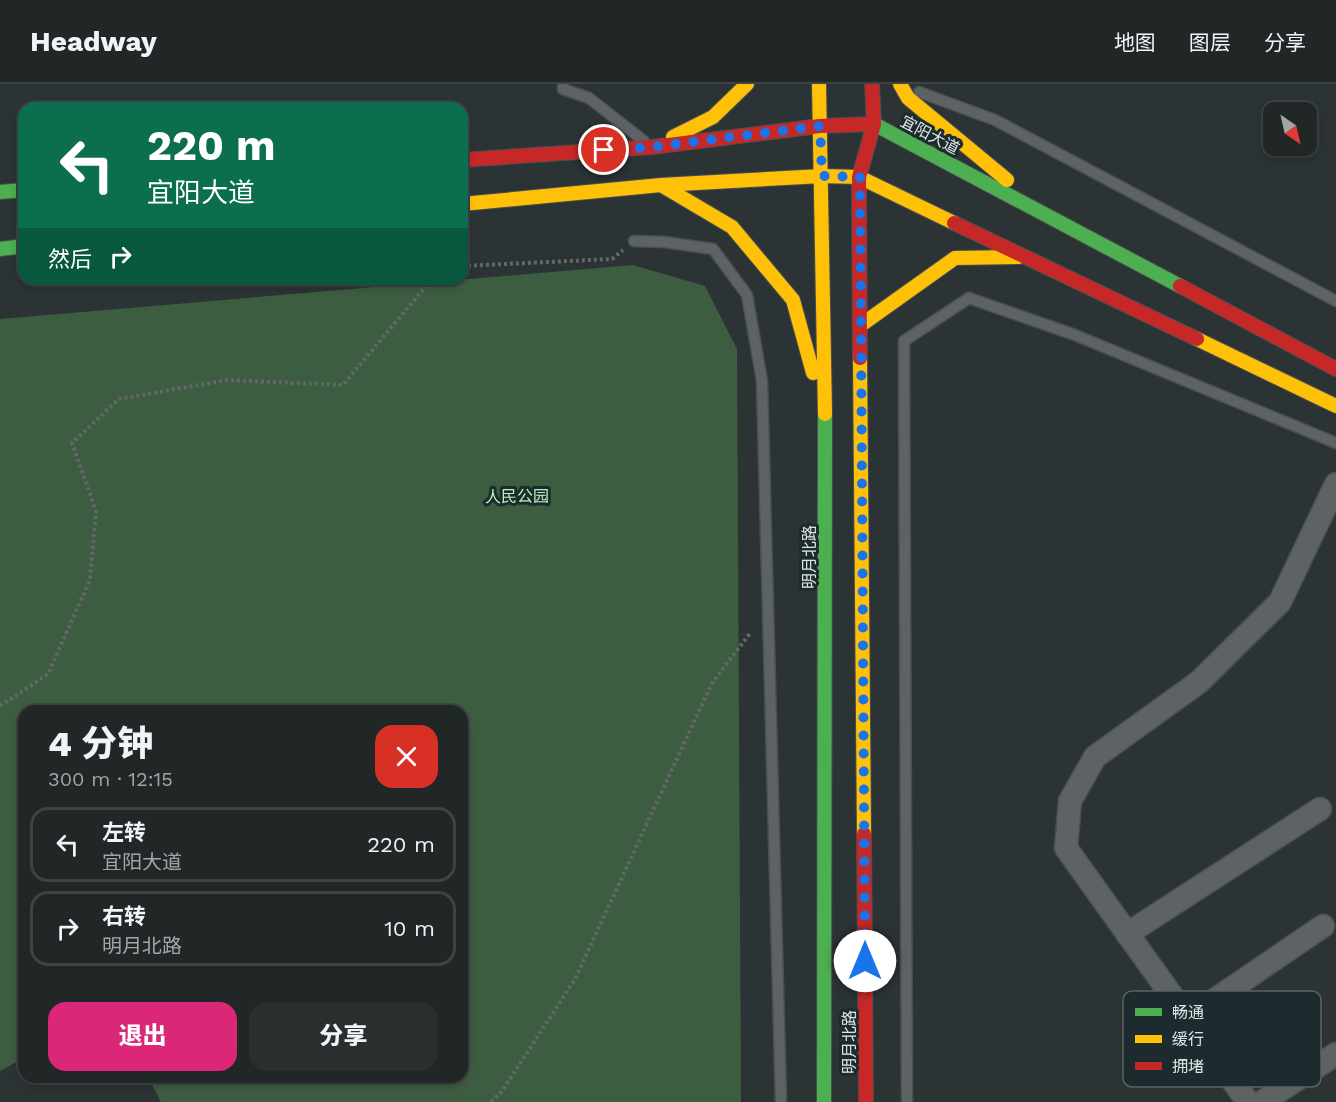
<!DOCTYPE html>
<html lang="zh">
<meta charset="utf-8">
<style>
body{margin:0;font-family:"Work Sans","Noto Sans SC",sans-serif;background:#292e2f;color:#f1f3f6;height:100vh;display:flex;flex-direction:column;font-size:22px;white-space:nowrap}
*{box-sizing:border-box;margin:0}
p{font-size:20px;color:#a2a5a7}
.icon{flex:none;width:33px;height:33px;fill:none;stroke:currentColor;stroke-width:2;stroke-linecap:round;stroke-linejoin:round}
.map{position:relative;flex:1;overflow:hidden}
.panel{position:absolute;left:18px;top:621px;width:450px;height:378px;display:flex;flex-direction:column;background:#212627;border-radius:18px;box-shadow:0 3px 9px #0003,0 0 0 2px #3e4344}
.panel>*{flex:none}
.top-card{position:absolute;left:18px;top:18px;width:450px;height:183px;border-radius:18px;box-shadow:0 3px 9px #0003,0 0 0 2px #3e4344;background:#0b6e4f;color:#fff;overflow:hidden}
.needle{width:39px;rotate:146deg}
.fabs{position:absolute;left:1263px;top:18px;display:grid;gap:12px}
.fabs a{display:grid;place-items:center;width:54px;height:54px;border-radius:12px;background:#212627;box-shadow:0 3px 9px #0003,0 0 0 2px #3e4344;font-size:30px}
.pin{position:absolute;display:grid;place-items:center;width:51px;height:51px;color:#fff;margin:-26px;border:3px solid #fff;border-radius:50%;box-shadow:0 2px 6px #0007}
.me{position:absolute;width:66px;margin:-33px;rotate:0deg;stroke-linejoin:round;filter:drop-shadow(0 0 4px #0008)}
.turn{display:flex;align-items:center;gap:21px;height:126px;padding:0 30px;font-size:27px}
.turn .icon{width:78px;height:78px;stroke-width:2.5}
.turn b{display:block;font-size:42px;line-height:51px}
.then{display:flex;align-items:center;height:57px;padding:0 30px;background:#0003;gap:12px;font-size:22px}
.round{display:grid;place-items:center;flex:none;width:63px;height:63px;border-radius:18px;background:#292e2f}
.overview{display:flex;align-items:center;justify-content:space-between;height:102px;padding:0 30px}
h1{font-size:36px;font-weight:800;line-height:45px}
.cta{display:flex;gap:12px;margin-top:auto;padding:12px 30px}
.cta a{flex:1;height:69px;border-radius:18px;background:#db2777;color:#fff;font-size:24px;font-weight:800;line-height:69px;text-align:center}
.cta a+a{background:#292e2f;color:#f1f3f6}
ul{padding:0;list-style:none}
li{display:flex;align-items:center;gap:18px;height:75px;margin:0 12px 9px;padding:0 18px;border:3px solid #3e4344;border-radius:18px}
li div{flex:1}
li b{display:block;font-size:22px}
li em{font-style:normal}
header{display:flex;align-items:center;gap:36px;box-sizing:border-box;height:84px;padding:0 30px;background:#212627;border-bottom:2px solid #3e4344}
header strong{font-size:28px}
nav{display:flex;gap:33px;margin-inline-start:auto;font-size:21px}
.map>svg:first-child{display:block}
.green{fill:#3d5d41}
.lines{fill:none;stroke-linecap:round;stroke-linejoin:round}
.lane-casing{stroke:#494f51;stroke-width:13}
.street-casing{stroke:#494f51;stroke-width:25}
.fast-casing{stroke:#494f51;stroke-width:16}
.slow-casing{stroke:#494f51;stroke-width:16}
.jam-casing{stroke:#494f51;stroke-width:16}
.path{stroke:#626768;stroke-width:4;stroke-dasharray:3 3;stroke-linecap:butt}
.lane{stroke:#5d6364;stroke-width:10}
.street{stroke:#5d6364;stroke-width:22}
.fast{stroke:#4caf50;stroke-width:14}
.slow{stroke:#ffc107;stroke-width:14}
.jam{stroke:#c62828;stroke-width:14}
.route{stroke:#1a73e8;stroke-width:10;stroke-dasharray:0 18}
.labels{text-anchor:middle;dominant-baseline:central;stroke-width:6;stroke-linejoin:round;paint-order:stroke}
.street-label{font-size:16px;fill:#dee6e8;stroke:#1e2b2e}
.park-label{font-size:16px;fill:#b5f4b9;stroke:#1e2b2e}
.key{fill:#1e2b2e;stroke:#586366;stroke-width:1.5}
.key-label{font-size:16px;fill:#dee6e8}
</style>
<header>
<strong>Headway</strong>
<nav><a>地图</a><a>图层</a><a>分享</a></nav>
</header>
<div class="map">
<svg width="1336" height="1018" viewBox="0 0 1336 1018">
<rect width="100%" height="100%" fill="#2c3334"/>
<!-- green -->
<path class="green" d="M633 181 705 202 737 265 741 1018H161L148 993H462V627H24V974L0 987V235Z"/>
<g class="lines">
<!-- lane casing -->
<g class="lane-casing">
<g id="lane">
<path d="M563 0V5L589 14 644 57"/>
<path d="M919 8 995 36 1336 217"/>
<path d="M634 157 664 158 713 165 747 211 762 297 781 1018"/>
<path d="M907 1018 904 257 969 214 1075 251 1336 359"/>
</g>
</g>
<!-- street casing -->
<g class="street-casing">
<g id="street">
<path d="M1127 850 1320 725"/>
<path d="M1188 934 1323 842"/>
<path d="M1248 1018 1066 764 1070 717 1095 673 1199 598 1280 518 1336 400"/>
<path d="M1262 1018 1336 970"/>
</g>
</g>
<!-- fast casing -->
<g class="fast-casing">
<g id="fast">
<path d="M872 40H874L1180 202"/>
<path d="M0 108 24 106"/>
<path d="M0 165 24 162"/>
<path d="M824 1018 825 330"/>
</g>
</g>
<!-- slow casing -->
<g class="slow-casing">
<g id="slow">
<path d="M819 0 825 330"/>
<path d="M900 0 908 14 1007 96"/>
<path d="M673 53 713 33 747 0"/>
<path d="M661 101 732 143 793 216 813 289"/>
<path d="M462 120 661 101 822 92 859 93 954 139"/>
<path d="M861 241 955 174 1019 173"/>
<path d="M1197 255 1336 322"/>
<path d="M860 274 864 750"/>
</g>
</g>
<!-- jam casing -->
<g class="jam-casing">
<g id="jam">
<path d="M462 76 652 63 820 42 872 40"/>
<path d="M954 139 1197 255"/>
<path d="M1180 202 1336 285"/>
<path d="M860 274 859 93 874 40 872 0"/>
<path d="M864 750 866 1018"/>
</g>
</g>
<!-- path -->
<g class="path">
<path d="M462 182 612 175 623 166"/>
<path d="M0 622 48 590 90 496 96 427 72 359 119 315 227 296 343 301 432 195"/>
<path d="M491 1018 502 1007 575 895 712 599 751 548"/>
</g>
<!-- lane -->
<use href="#lane" class="lane"/>
<!-- street -->
<use href="#street" class="street"/>
<!-- fast -->
<use href="#fast" class="fast"/>
<!-- slow -->
<use href="#slow" class="slow"/>
<!-- jam -->
<use href="#jam" class="jam"/>
</g>
<g class="lines">
<!-- route -->
<path class="route" d="M604 66 652 63 820 42 822 92 860 93 865 877"/>
</g>
<g class="labels">
<!-- street labels -->
<g class="street-label">
<text transform="translate(930 51) rotate(28)">宜阳大道</text>
<text transform="translate(809 473) rotate(-90)">明月北路</text>
<text transform="translate(849 958) rotate(-90)">明月北路</text>
</g>
<!-- park labels -->
<g class="park-label">
<text x="517" y="412">人民公园</text>
</g>
</g>
<!-- legend -->
<rect x="1123" y="907" width="198" height="96" rx="9" class="key"/>
<rect x="1135" y="924" width="27" height="8" fill="#4caf50"/>
<rect x="1135" y="951" width="27" height="8" fill="#ffc107"/>
<rect x="1135" y="978" width="27" height="8" fill="#c62828"/>
<g class="key-label">
<text x="1172" y="934">畅通</text>
<text x="1172" y="961">缓行</text>
<text x="1172" y="988">拥堵</text>
</g>
</svg>
<div class="fabs">
<a><svg class="needle" viewBox="-14 -14 28 28"><path d="M0-13l5 13h-10z" fill="#e53935"/><path d="M0 13l5-13h-10z" fill="#a2a5a7"/></svg></a>
</div>
<div class="pin" style="left:604px;top:66px;background:#d93025"><svg class="icon" aria-label="arrive" viewBox="0 0 24 24"><path d="M6 21V4h12l-3 4 3 4H6"/></svg></div>
<svg class="me" style="left:865px;top:877px" viewBox="-20 -20 40 40"><circle r="19" fill="#fff"/><path d="M0-13L10 11 0 6-10 11z" fill="#1a73e8"/></svg>
<div class="top-card">
<div class="turn"><svg class="icon" aria-label="left" viewBox="0 0 24 24"><path d="M17 20v-9H6M10 6l-5 5 5 5"/></svg><div><b>220 m</b>宜阳大道</div></div>
<div class="then">然后<svg class="icon" aria-label="right" viewBox="0 0 24 24"><path d="M7 20v-9h11M14 6l5 5-5 5"/></svg></div>
</div>
<section class="panel">
<div class="overview"><div><h1>4 分钟</h1><p>300 m · 12:15</p></div><a class="round" style="background:#d93025;color:#fff"><svg class="icon" aria-label="close" viewBox="0 0 24 24"><path d="M6 6l12 12M18 6L6 18"/></svg></a></div>
<ul>
<li><svg class="icon" aria-label="left" viewBox="0 0 24 24"><path d="M17 20v-9H6M10 6l-5 5 5 5"/></svg><div><b>左转</b><p>宜阳大道</p></div><em>220 m</em></li>
<li><svg class="icon" aria-label="right" viewBox="0 0 24 24"><path d="M7 20v-9h11M14 6l5 5-5 5"/></svg><div><b>右转</b><p>明月北路</p></div><em>10 m</em></li>
</ul>
<div class="cta"><a>退出</a><a>分享</a></div>
</section>
</div>
